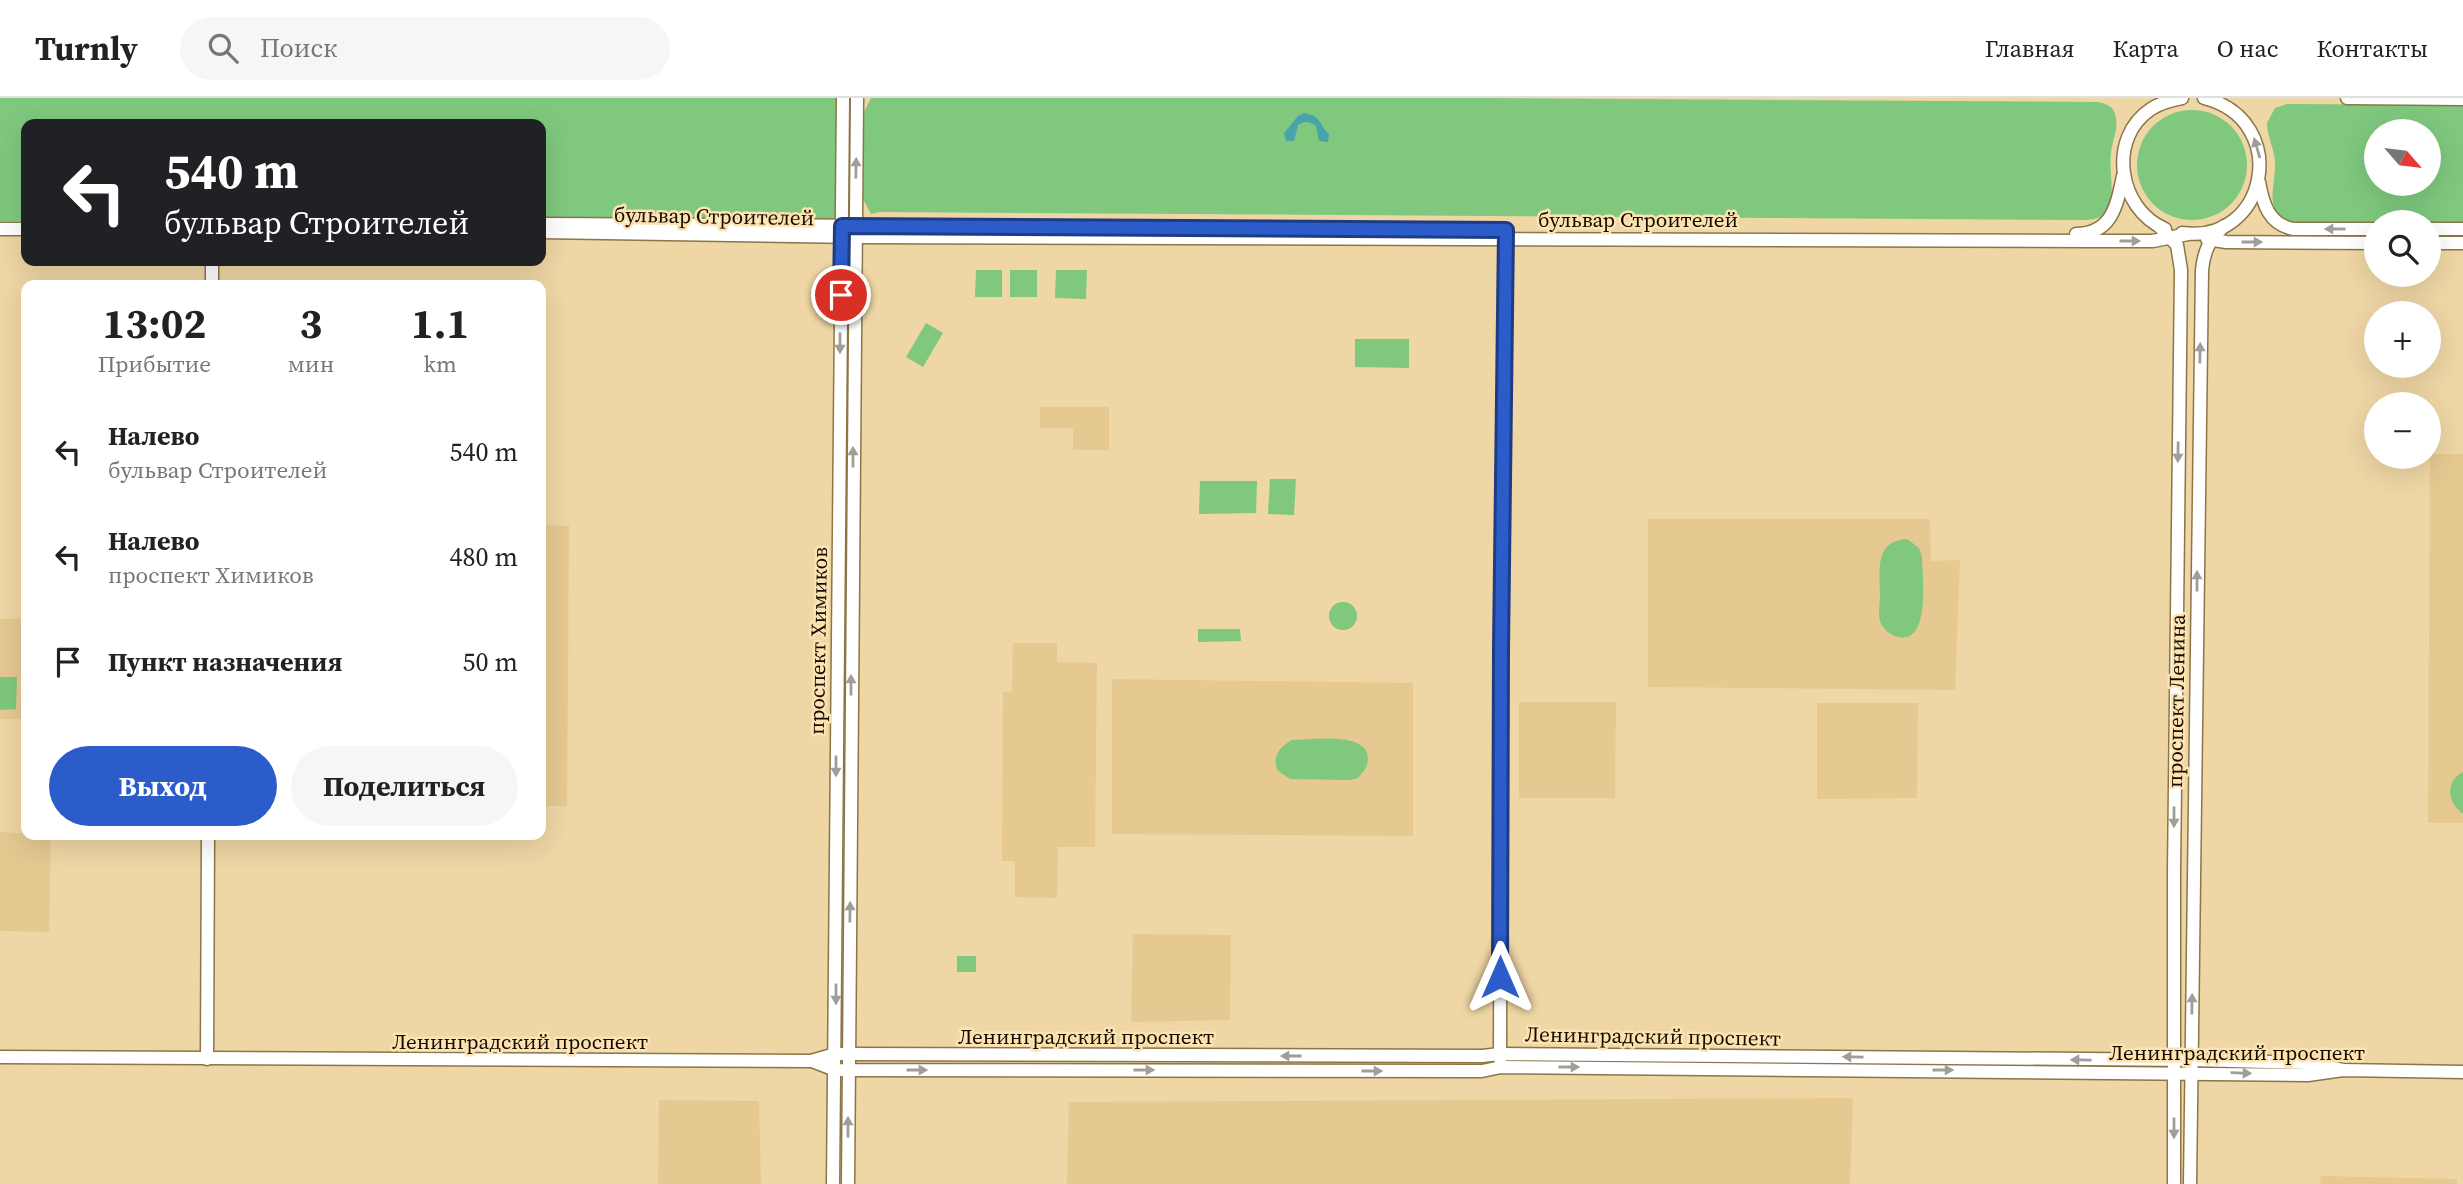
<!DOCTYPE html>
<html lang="ru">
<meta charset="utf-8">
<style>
body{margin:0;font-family:"Source Serif 4",serif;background:#f6f6f6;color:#222;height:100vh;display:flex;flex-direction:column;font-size:26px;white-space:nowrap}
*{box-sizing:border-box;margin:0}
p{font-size:23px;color:#767676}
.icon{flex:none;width:38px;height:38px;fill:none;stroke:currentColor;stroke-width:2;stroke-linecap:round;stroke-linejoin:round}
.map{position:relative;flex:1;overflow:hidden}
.details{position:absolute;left:21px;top:182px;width:525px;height:560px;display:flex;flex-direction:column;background:#fff;border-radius:14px;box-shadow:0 7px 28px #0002}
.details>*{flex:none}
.top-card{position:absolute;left:21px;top:21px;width:525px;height:147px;border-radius:14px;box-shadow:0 7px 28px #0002;background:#202124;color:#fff;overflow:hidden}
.needle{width:46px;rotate:118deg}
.tools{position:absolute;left:2364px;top:21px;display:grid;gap:14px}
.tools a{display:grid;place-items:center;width:77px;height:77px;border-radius:50%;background:#fff;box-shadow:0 7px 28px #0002;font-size:35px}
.pin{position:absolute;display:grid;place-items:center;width:60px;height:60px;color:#fff;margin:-30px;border:4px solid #fff;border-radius:50%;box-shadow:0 2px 7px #0007}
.me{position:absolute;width:77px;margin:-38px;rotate:0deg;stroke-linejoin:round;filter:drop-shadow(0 0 5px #0008)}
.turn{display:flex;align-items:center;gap:24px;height:147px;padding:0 28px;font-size:32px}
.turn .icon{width:91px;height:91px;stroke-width:2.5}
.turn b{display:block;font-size:49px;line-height:60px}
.eta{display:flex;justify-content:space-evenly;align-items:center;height:119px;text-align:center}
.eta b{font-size:42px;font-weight:700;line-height:49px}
.primary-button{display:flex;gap:14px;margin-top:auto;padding:14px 28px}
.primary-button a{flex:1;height:80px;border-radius:42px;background:#2c5cca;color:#fff;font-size:28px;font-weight:700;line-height:80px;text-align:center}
.primary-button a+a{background:#f6f6f6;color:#222}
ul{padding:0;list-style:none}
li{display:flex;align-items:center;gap:21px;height:105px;padding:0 28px}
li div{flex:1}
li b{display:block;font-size:26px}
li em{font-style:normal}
header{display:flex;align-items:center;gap:42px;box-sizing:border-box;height:98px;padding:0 35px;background:#fff;border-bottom:2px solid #e0e0e0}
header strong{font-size:33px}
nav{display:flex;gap:38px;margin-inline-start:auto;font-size:24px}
.search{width:490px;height:63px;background:#f6f6f6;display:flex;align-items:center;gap:18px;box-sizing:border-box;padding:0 24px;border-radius:38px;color:#767676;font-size:26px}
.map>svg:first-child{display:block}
.built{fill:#e6c991}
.green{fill:#7fc87e;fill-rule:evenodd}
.water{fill:#49a3ab}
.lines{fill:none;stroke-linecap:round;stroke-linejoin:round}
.secondary-casing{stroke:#8c7547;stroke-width:15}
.secondary{stroke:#fff;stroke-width:12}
.oneway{fill:#a19e99}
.route-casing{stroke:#1d3c83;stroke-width:18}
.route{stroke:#2c5cca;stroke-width:12}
.labels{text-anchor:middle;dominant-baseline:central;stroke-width:5;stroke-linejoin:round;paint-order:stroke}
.street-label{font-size:21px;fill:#150c00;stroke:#fde3b1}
</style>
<header>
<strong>Turnly</strong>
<div class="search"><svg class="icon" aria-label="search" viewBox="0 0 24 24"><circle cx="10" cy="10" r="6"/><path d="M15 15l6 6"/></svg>Поиск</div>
<nav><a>Главная</a><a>Карта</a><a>О нас</a><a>Контакты</a></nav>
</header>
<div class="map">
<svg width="2463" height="1086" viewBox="0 0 2463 1086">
<rect width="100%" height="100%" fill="#efd6a5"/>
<!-- built -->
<g class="built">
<path d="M1040 309H1109V352H1073V330H1040Z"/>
<path d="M2430 356H2463V725H2428Z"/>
<path d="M1648 421H1930L1931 463 1960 462 1955 592 1648 589Z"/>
<path d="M541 427 569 428 567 708H541Z"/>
<rect x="0" y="521" width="26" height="100"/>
<path d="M1013 545H1057V564L1097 565 1095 749H1058L1057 800 1015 799V763H1002L1003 594 1012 593Z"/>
<path d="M1112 581 1413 585V738L1112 736Z"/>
<path d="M1519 604H1616L1615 700H1519Z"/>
<path d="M1817 605H1918L1917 700 1817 701Z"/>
<path d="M0 734 51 737 49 834 0 833Z"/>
<path d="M1133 836 1231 837 1230 922 1131 924Z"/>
<path d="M1853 1000 1850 1086H1067L1069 1004Z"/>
<path d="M659 1002 759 1003 761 1086H658Z"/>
<path d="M2321 1078 2457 1081V1086H2320Z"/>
</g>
<!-- green -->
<g class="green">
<path d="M0 0H843L842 128 541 126V26H26V123H0Z"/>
<path d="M871 0H1471L2098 4C2106 6 2113 8 2115 16 2119 27 2114 39 2112 49 2107 70 2117 98 2107 114 2102 120 2095 121 2087 122L880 114 871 116 863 101 864 14Z"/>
<path d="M2287 6 2463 7V124H2294C2260 116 2277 86 2275 63 2274 50 2267 38 2267 25L2275 10ZM2376 33H2429V86H2376Z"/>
<circle cx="2192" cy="67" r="55"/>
<path d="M976 172H1002V199H975Z"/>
<rect x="1010" y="172" width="27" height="27"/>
<path d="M1056 172H1087L1086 201 1055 200Z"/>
<path d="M926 225 943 235 923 269 906 259Z"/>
<path d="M1355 241H1409V270L1355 269Z"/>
<path d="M1270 381H1296L1294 417 1268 416Z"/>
<path d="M1200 383H1257L1256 415 1199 416Z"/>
<path d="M1907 441 1919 450 1922 459C1922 477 1932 551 1895 538 1889 536 1882 530 1880 523 1878 515 1880 504 1880 496 1880 472 1874 443 1907 441Z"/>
<circle cx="1343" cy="518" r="14"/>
<path d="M1198 531H1240L1241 543 1198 544Z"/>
<path d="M0 579H17L16 611 0 612Z"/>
<path d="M1292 642C1312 642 1367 633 1368 660 1368 669 1363 674 1358 680L1350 682 1290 681 1278 673C1271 658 1280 649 1292 642Z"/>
<path d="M2463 674V715H2462C2447 704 2445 683 2463 674Z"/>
<rect x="957" y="858" width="19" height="16"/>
</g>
<!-- water -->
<path class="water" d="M1304 15C1323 18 1318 27 1329 36L1328 44 1319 43 1316 28C1309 23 1305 23 1298 27L1294 43H1286L1284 35 1298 18Z"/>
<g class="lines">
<!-- secondary casing -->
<g class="secondary-casing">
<g id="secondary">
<path d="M2347 0 2463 1"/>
<path d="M2259 84C2263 106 2269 127 2294 131H2376"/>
<path d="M541 126 1439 131"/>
<path d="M2159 128 2177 147 2181 172 2174 774V1086"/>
<path d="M0 131H26"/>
<path d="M2165 131C2118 111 2107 40 2151 11 2160 5 2171 2 2182 0"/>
<path d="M2429 131H2463"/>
<path d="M541 134 855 139 2087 143H2153L2188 136"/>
<path d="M2182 135C2268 147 2292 22 2204 0"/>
<path d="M2076 136C2112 136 2117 107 2123 78"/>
<path d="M2207 141 2226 144 2376 145"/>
<path d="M2429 145H2463"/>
<path d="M212 187V163"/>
<path d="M0 959 811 963 835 956H849L1482 958 1500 956 2191 962 2308 965 2343 972"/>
<path d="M207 961 208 737"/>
<path d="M1500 961 1501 551 1506 132"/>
<path d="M812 963 835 972 1482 973 1501 969 2308 977 2343 972 2463 974"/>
<path d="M833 1086 843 0"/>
<path d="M848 1086 857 0"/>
<path d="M2190 1086 2202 172C2204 153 2209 142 2224 128"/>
</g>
</g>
<!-- secondary -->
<use href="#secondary" class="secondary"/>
</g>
<!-- one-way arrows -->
<defs><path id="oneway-solid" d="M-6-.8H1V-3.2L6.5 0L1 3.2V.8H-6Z" transform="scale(1.75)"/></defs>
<g class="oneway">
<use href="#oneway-solid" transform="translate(2257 50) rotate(-106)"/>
<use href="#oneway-solid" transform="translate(856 70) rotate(-89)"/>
<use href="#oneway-solid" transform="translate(2335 131) rotate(-180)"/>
<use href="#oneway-solid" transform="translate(2130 143)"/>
<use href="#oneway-solid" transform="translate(2252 144)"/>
<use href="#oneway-solid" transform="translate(840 245) rotate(90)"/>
<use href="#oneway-solid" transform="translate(2200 255) rotate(-89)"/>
<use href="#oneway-solid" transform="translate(2178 354) rotate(91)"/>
<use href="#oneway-solid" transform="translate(853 359) rotate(-90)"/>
<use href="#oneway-solid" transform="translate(2197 483) rotate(-90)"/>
<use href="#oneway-solid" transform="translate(851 587) rotate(-90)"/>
<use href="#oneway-solid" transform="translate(836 668) rotate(90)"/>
<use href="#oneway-solid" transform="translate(2174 719) rotate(90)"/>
<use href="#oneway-solid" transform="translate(850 814) rotate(-89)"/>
<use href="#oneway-solid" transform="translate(836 896) rotate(90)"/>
<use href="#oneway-solid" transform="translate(2192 906) rotate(-89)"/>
<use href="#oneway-solid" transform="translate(1291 958) rotate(-180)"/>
<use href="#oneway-solid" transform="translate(1853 959) rotate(-179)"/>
<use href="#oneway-solid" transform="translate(2081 962) rotate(-179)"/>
<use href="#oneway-solid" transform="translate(1569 969)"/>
<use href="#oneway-solid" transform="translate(917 972)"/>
<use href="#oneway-solid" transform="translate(1144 972)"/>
<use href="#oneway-solid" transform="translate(1943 972)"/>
<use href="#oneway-solid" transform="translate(1372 973)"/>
<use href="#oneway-solid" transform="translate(2241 975) rotate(2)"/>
<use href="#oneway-solid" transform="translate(848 1029) rotate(-90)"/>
<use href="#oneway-solid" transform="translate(2174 1030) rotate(90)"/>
</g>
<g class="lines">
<!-- route casing -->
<g class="route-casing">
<path id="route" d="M841 197 842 128 1506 132 1501 551 1500 879"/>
</g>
<!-- route -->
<use href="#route" class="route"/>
</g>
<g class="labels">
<!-- street labels -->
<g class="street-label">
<text transform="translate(714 118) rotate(1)">бульвар Строителей</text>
<text x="1638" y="121">бульвар Строителей</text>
<text transform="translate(818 543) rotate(-89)">проспект Химиков</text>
<text transform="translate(2176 603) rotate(-89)">проспект Ленина</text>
<text x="1086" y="938">Ленинградский проспект</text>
<text transform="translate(1653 938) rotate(1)">Ленинградский проспект</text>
<text x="520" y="943">Ленинградский проспект</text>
<text x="2237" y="954">Ленинградский проспект</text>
</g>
</g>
</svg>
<div class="tools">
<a><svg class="needle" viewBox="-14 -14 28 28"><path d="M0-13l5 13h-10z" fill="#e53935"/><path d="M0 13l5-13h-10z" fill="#767676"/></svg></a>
<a><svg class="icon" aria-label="search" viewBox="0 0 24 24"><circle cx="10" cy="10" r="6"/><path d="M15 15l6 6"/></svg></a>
<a>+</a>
<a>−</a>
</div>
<div class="pin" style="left:841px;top:197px;background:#d93025"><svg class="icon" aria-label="arrive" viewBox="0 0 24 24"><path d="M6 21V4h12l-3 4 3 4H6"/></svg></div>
<svg class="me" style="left:1500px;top:879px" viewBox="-20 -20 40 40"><path d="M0-17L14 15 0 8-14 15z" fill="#2c5cca" stroke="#fff" stroke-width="4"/></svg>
<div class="top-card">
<div class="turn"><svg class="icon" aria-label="left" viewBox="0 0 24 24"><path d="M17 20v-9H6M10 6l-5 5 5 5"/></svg><div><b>540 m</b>бульвар Строителей</div></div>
</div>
<section class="details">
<div class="eta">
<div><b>13:02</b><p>Прибытие</p></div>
<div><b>3</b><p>мин</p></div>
<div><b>1.1</b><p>km</p></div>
</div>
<ul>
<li><svg class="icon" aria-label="left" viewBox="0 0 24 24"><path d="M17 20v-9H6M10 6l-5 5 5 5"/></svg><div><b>Налево</b><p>бульвар Строителей</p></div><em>540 m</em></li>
<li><svg class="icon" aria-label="left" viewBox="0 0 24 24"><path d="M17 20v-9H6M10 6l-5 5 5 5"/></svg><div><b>Налево</b><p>проспект Химиков</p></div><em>480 m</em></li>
<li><svg class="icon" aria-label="arrive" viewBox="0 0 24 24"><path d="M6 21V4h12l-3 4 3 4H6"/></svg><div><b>Пункт назначения</b></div><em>50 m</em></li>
</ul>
<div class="primary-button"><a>Выход</a><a>Поделиться</a></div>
</section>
</div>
